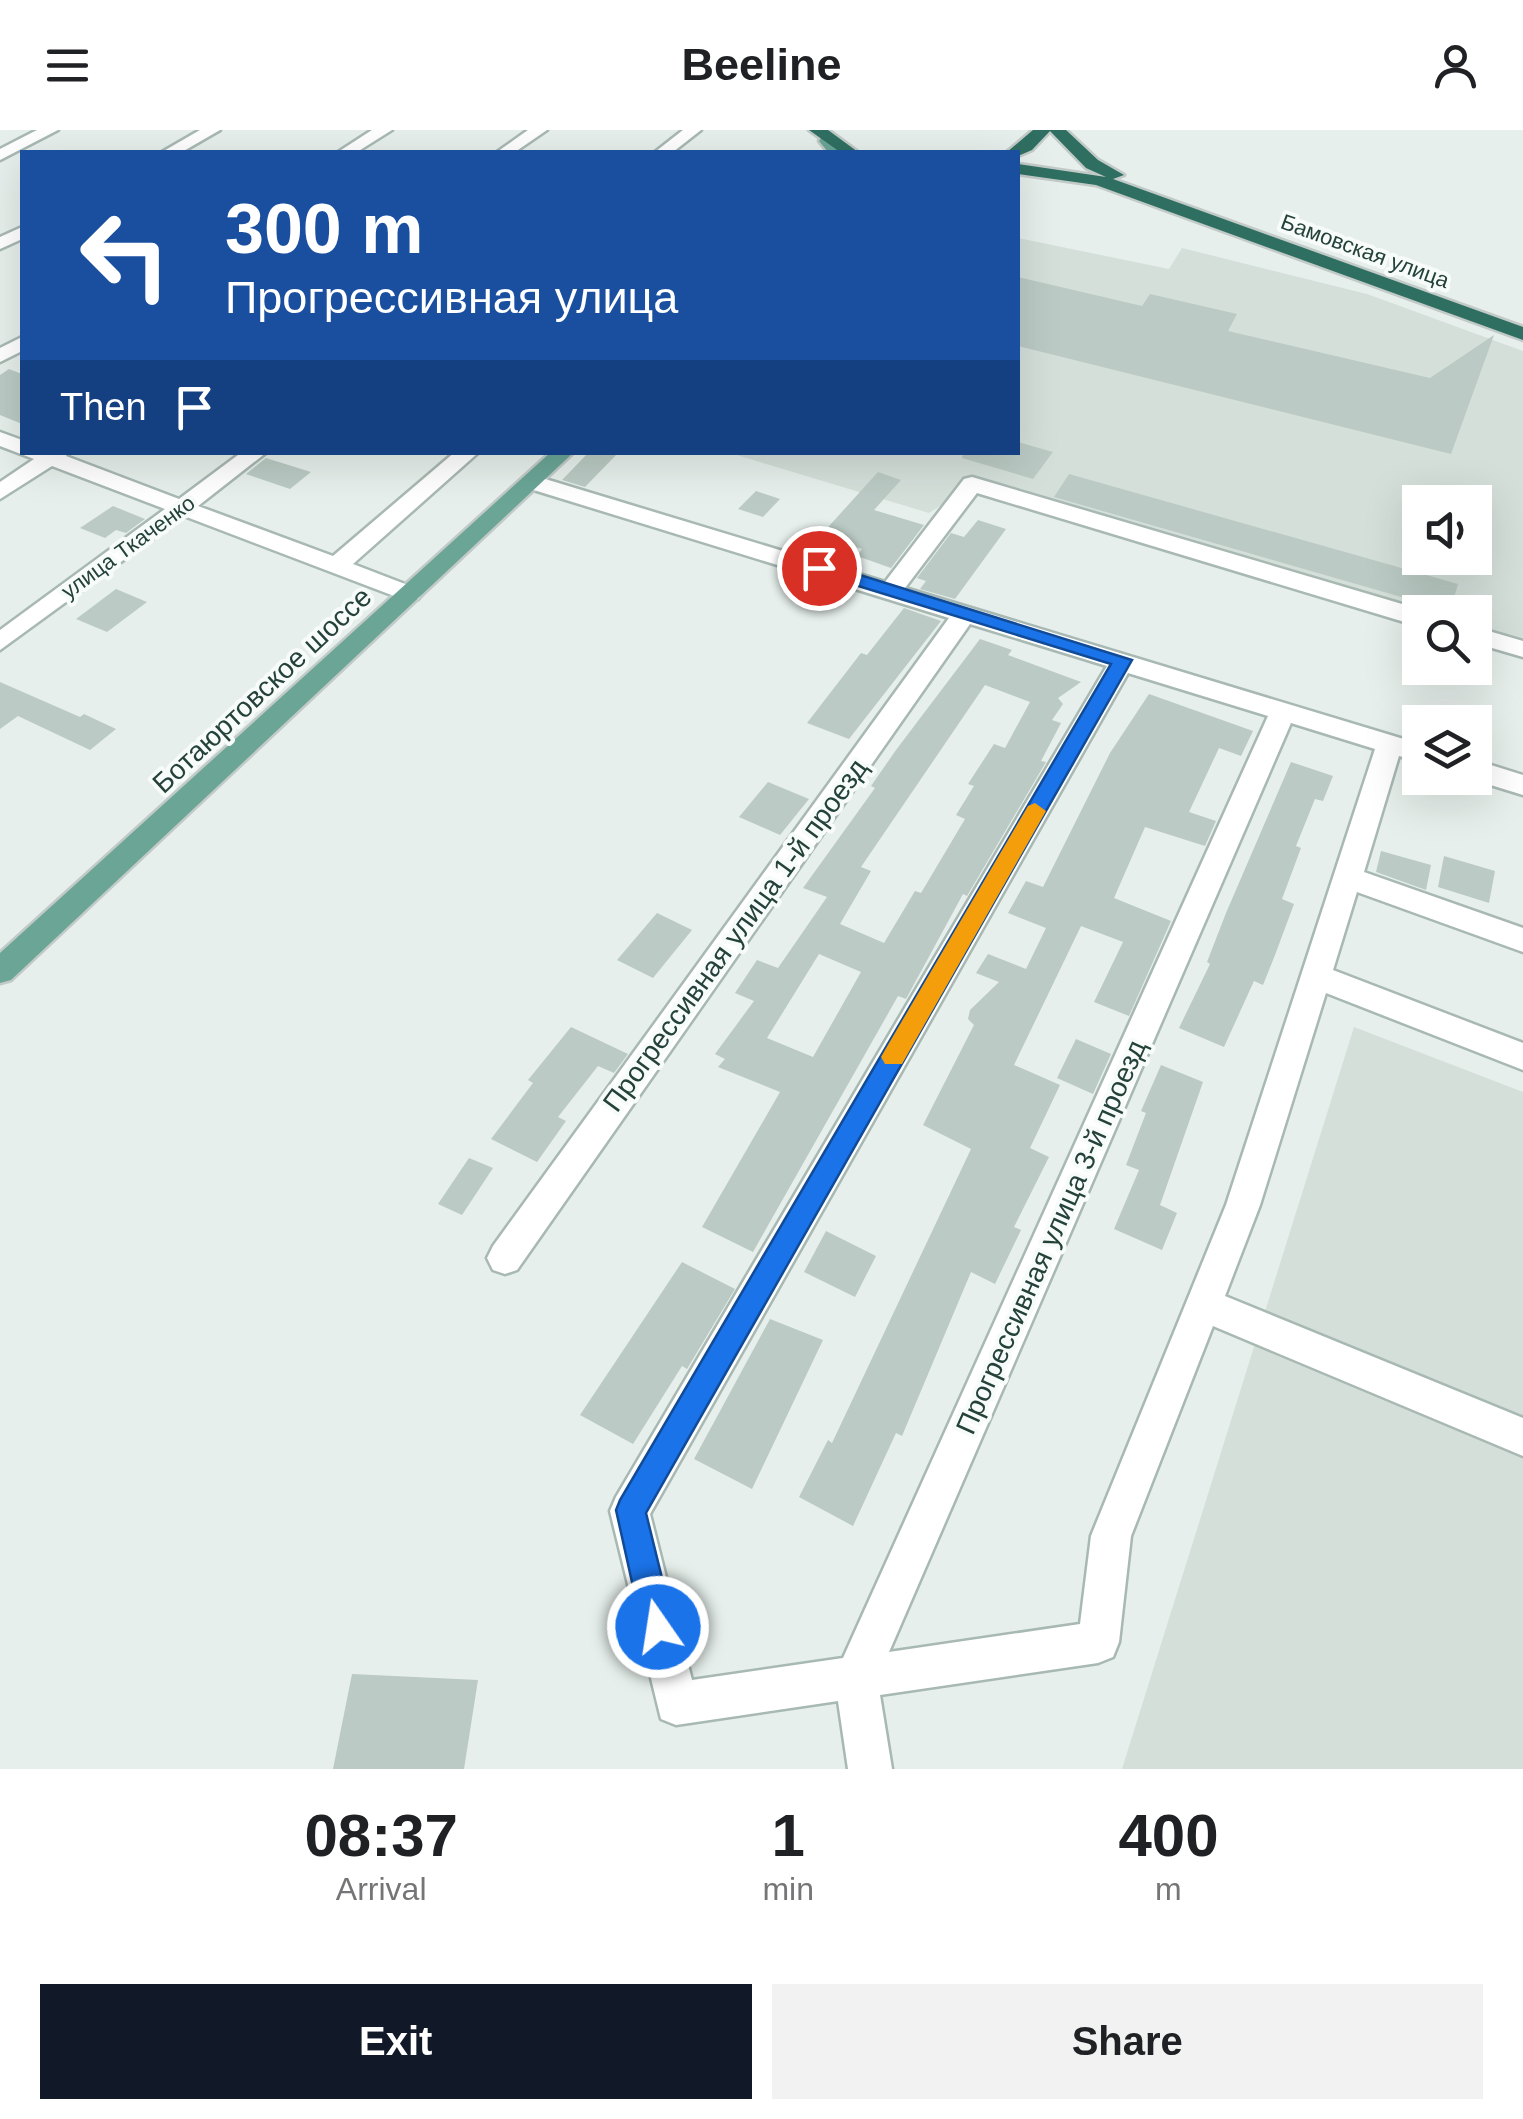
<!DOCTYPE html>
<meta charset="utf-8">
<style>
body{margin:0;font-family:Helvetica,sans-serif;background:#f2f2f2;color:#202124;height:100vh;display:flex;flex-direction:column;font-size:38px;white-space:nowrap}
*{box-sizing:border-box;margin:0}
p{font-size:32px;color:#757577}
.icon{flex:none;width:55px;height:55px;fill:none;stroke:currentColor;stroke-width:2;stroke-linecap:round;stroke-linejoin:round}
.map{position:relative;height:1639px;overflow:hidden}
.details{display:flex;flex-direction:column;background:#fff;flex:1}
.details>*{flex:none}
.guide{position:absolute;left:20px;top:20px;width:1000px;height:305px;border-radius:0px;box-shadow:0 10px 40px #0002;background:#1a4fa0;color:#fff;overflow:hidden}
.tools{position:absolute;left:1402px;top:355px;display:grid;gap:20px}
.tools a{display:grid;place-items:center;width:90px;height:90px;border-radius:0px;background:#fff;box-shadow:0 10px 40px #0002;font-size:50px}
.pin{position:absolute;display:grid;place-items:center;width:85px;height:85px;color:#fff;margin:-42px;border:5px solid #fff;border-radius:50%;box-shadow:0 2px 10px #0007}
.me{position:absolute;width:110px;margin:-55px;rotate:347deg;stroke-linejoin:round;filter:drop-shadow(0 0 8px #0008)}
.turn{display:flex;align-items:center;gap:35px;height:210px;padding:0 40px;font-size:45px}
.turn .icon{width:130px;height:130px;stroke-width:2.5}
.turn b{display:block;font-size:70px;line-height:85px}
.then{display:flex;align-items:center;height:95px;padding:0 40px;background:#0003;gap:20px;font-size:38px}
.eta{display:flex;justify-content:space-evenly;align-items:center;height:170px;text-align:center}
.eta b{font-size:60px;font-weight:700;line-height:70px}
.primary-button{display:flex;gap:20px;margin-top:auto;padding:20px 40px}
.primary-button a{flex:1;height:115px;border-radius:0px;background:#111827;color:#fff;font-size:40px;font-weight:700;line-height:115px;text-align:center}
.primary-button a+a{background:#f2f2f2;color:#202124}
header{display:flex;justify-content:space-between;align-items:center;height:130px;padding:0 40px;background:#fff;font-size:45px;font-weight:700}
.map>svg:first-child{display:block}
.built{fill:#d4dfda;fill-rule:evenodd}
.building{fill:#bbcac4;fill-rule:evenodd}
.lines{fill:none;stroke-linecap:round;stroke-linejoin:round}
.minor-casing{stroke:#a8b8b2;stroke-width:5}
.major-casing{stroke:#c2cac8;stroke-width:5}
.highway-casing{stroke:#c2cac8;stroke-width:5}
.minor{fill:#fff;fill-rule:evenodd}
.major{fill:#6aa596;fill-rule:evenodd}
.highway{fill:#2f6f62;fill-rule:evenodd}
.route{fill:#1a73e8;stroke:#114b97;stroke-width:2.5}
.slow{fill:#f59e0b}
.labels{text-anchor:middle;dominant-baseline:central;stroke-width:8;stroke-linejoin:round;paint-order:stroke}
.far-street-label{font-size:22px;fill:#24423a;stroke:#f7fbf9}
.street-label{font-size:28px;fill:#24423a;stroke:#f7fbf9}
</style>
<header><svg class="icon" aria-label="menu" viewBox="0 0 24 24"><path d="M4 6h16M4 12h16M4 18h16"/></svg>Beeline<svg class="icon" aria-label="person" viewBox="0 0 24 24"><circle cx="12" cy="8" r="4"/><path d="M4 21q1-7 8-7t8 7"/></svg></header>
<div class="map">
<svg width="1523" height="1639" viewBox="0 0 1523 1639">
<rect width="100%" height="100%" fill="#e6efeb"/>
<!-- built -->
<g class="built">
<path d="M1018 108 1169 139 1182 118 1367 164 1523 221V513L1475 499V482H1420L973 355 929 383 730 323 1018 322ZM1420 372H1475V428H1420Z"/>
<path d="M1354 897 1523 962V1639H1122Z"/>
</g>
<!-- building -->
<g class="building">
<path d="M1018 147 1142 176 1150 164 1237 184 1228 201 1430 248 1494 205 1451 324 1018 216Z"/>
<path d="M9 239 22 244V294L0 285V245Z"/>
<path d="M1018 312 1053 322 1033 349 962 328 963 322H1018Z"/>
<path d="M589 322H619L585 357 562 350Z"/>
<path d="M266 328 311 342 290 359 246 344Z"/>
<path d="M878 342 901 350 874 380 924 395 891 438 857 426 862 419 821 405Z"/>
<path d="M1069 344 1458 454 1450 481 1054 367Z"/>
<path d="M756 361 780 369 763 387 738 379Z"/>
<path d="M113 376 145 389 126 403 116 400 105 408 80 398Z"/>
<path d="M978 390 1006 399 955 469 920 459 926 451 917 448 951 403 964 407Z"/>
<path d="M116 459 147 472 107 502 76 489Z"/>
<path d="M904 478 941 491 849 609 807 593 861 523 867 525Z"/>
<path d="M980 509 1012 520 1008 525 1081 552 1058 568 1063 574 1052 590 1061 593 1041 631 1046 632 967 766 963 764 906 869 898 866 753 1122 702 1097 780 962 718 937 725 929 715 924 754 871 735 863 757 830 778 838 827 767 803 758 875 658 871 656 896 620ZM985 555 1030 572 1005 618 994 614 968 654 974 656 956 685 965 689 921 763 915 761 884 813 840 794 871 741 861 737ZM819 824 861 842 813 927 767 908Z"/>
<path d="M0 552 80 587 84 584 116 599 90 620 18 586 0 599Z"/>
<path d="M1149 564 1253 601 1241 626 1219 618 1189 682 1216 691 1205 716 1145 697 1114 768 1171 791 1129 886 1094 872 1123 812 1081 796 1014 935 1060 955 1030 1018 1049 1027 1014 1097 1021 1100 995 1154 971 1142 902 1306 896 1303 853 1396 799 1367 828 1310 832 1313 971 1019 923 995 974 895 968 889 970 880 999 852 976 843 988 824 1026 839 1046 798 1008 783 1026 751 1043 757 1110 623Z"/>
<path d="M1291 632 1333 646 1323 671 1315 669 1296 716 1301 718 1282 769 1294 774 1275 825 1263 855 1254 851 1224 917 1179 898 1210 834 1207 832 1226 783Z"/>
<path d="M768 652 809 669 780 705 739 687Z"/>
<path d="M1381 721 1431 735 1426 760 1376 742Z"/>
<path d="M1444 726 1495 741 1489 773 1438 757Z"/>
<path d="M657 783 692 800 653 848 617 830Z"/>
<path d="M571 897 628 924 614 943 598 936 558 987 566 991 537 1032 491 1009 533 953 528 950Z"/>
<path d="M1076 909 1111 924 1093 964 1057 948Z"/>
<path d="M1161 935 1203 952 1160 1075 1177 1083 1162 1120 1114 1099 1139 1040 1126 1035 1146 983 1141 981Z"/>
<path d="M469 1028 493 1038 462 1085 438 1074Z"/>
<path d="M826 1101 876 1126 855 1167 804 1142Z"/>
<path d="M682 1132 735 1159 687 1239 682 1236 633 1314 580 1285Z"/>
<path d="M770 1189 823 1210 752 1359 694 1329Z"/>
<path d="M352 1544 478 1550 464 1639H333Z"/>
</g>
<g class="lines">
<!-- minor casing -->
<g class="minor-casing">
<g id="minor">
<path d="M37 0H58L0 30V19Z"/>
<path d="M200 0H220L182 22H162Z"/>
<path d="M372 0H392L357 22H338Z"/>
<path d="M528 0H547L515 22H497Z"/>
<path d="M683 0H701L673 22H655Z"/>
<path d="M22 97V109L0 119V107Z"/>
<path d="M22 207V221L0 232V218Z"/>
<path d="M0 302 22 310V322H68L66 326 179 369 242 322H267L198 376 333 426 455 322H479L353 434 418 459 422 464 418 469H402L184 386 0 520V500L165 379 52 336 0 369V352L34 329 0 316Z"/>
<path d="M532 345 885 452 964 349 972 347 1429 482H1420V496L1411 494 977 363 905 458 1420 614V632L1399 626 1364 742 1523 798V822L1357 762 1333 840 1523 913V940L1326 863 1260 1075 1225 1166 1523 1288V1326L1213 1196 1131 1406 1119 1512 1113 1527 1098 1533 880 1565 892 1639H848L838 1571 676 1595 661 1589 610 1381 616 1367 1107 536 970 494 517 1140 505 1144 493 1140 487 1128 493 1116 949 488 524 357V347ZM1128 543 1268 586 843 1528 692 1550 650 1384ZM1291 593 1375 619 1226 1075 1091 1406 1080 1494 889 1522Z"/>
<path d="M1475 497 1523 511V527L1475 513Z"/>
<path d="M1475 630 1523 645V665L1468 648H1475Z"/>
</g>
</g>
<!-- major casing -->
<g class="major-casing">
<g id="major">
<path d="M821 8H833L844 22H828L819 11Z"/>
<path d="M551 322H574L11 850 0 853V823Z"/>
</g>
</g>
<!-- highway casing -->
<g class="highway-casing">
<g id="highway">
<path d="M809 0H828L858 22H840Z"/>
<path d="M1033 0H1066L1098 30 1124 45 1113 49 1523 197V210L1096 55 1018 44V34L1106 47 1086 38 1050 1 1032 20 1018 26V22H1007Z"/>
</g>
</g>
<!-- minor -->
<use href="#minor" class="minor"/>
<!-- major -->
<use href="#major" class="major"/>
<!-- highway -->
<use href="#highway" class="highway"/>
</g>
<!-- route -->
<path class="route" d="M813 434H825L1132 530 646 1383 674 1497 669 1508 658 1512 647 1508 642 1497 616 1380 620 1370 1111 534 813 442Z"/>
<!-- slow -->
<path class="slow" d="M1035 673 1046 681 902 934H885L881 927 885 920 1028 676Z"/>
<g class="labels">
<!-- far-street labels -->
<g class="far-street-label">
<text transform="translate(1365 121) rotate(20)">Бамовская улица</text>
<text transform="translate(128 417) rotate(-36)">улица Ткаченко</text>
</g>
<!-- street labels -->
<g class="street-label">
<text transform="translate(262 560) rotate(-43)">Ботаюртовское шоссе</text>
<text transform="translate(735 805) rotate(-54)">Прогрессивная улица 1-й проезд</text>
<text transform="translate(1051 1107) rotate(-66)">Прогрессивная улица 3-й проезд</text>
</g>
</g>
</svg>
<div class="tools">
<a><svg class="icon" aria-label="sound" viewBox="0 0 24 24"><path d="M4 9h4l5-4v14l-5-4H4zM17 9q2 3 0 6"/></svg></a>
<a><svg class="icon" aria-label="search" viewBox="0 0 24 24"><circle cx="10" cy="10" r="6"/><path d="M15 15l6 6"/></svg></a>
<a><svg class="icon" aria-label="layers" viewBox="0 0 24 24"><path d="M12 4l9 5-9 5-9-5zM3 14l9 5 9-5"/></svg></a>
</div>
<div class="pin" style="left:819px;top:438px;background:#d93025"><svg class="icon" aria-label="arrive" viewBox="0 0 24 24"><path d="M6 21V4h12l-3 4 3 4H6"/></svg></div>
<svg class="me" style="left:658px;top:1497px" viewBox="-20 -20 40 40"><circle r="17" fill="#1a73e8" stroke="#fff" stroke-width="3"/><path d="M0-11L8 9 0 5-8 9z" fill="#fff"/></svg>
<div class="guide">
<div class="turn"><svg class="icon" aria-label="left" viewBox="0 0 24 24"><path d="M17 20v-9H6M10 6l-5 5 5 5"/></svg><div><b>300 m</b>Прогрессивная улица</div></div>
<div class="then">Then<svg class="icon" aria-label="arrive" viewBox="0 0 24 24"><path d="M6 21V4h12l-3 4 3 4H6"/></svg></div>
</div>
</div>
<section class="details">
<div class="eta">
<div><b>08:37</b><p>Arrival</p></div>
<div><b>1</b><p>min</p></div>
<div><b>400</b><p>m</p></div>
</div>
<div class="primary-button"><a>Exit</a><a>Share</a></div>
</section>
